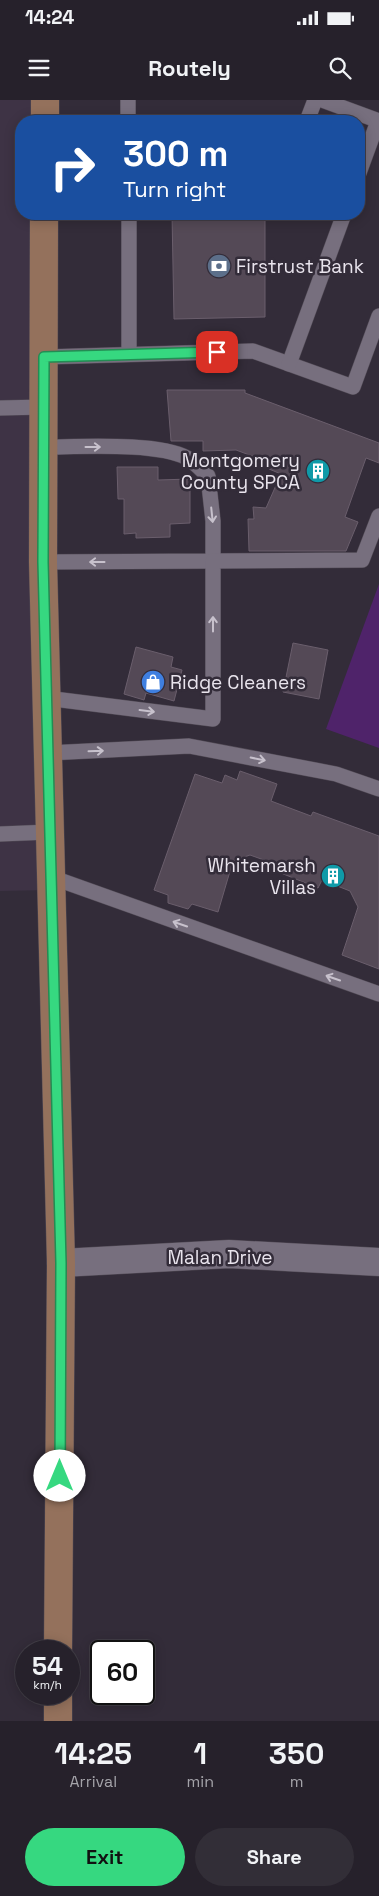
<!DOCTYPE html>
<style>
body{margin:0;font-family:"Space Grotesk",sans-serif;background:#322e37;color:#f1f3f6;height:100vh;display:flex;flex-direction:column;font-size:19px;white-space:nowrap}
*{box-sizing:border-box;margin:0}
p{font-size:16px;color:#a4a3a9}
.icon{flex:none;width:28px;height:28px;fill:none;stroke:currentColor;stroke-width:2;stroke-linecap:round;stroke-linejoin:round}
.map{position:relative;height:1621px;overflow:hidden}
.details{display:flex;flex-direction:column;background:#26212b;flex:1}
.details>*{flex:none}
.hud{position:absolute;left:15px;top:15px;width:350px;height:105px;border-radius:20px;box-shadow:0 2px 12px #0003,0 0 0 1px #423e47;background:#1a4fa0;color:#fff;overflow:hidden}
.speed{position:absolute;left:15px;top:1540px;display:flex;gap:10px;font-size:25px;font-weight:700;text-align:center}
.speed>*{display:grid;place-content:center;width:65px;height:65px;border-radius:50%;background:#26212b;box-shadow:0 2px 12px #0003,0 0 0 1px #423e47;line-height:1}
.speed small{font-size:12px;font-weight:400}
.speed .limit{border:2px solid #111;border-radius:8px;background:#fff;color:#111}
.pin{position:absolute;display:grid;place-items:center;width:42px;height:42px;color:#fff;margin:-21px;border-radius:10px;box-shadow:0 2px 8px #0006}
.me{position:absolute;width:55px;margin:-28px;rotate:0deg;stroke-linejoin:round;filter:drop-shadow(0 0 4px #0008)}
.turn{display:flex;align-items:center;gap:18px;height:105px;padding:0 25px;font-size:22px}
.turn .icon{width:65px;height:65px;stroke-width:2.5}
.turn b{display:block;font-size:35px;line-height:42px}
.eta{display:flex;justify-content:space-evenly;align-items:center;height:85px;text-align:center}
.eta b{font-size:30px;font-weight:600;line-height:35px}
.action{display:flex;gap:10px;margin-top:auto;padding:10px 25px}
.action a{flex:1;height:58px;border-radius:30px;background:#36d880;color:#111;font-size:20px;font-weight:600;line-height:58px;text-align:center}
.action a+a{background:#322e37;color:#f1f3f6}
.status{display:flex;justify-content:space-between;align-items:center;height:35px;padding:0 25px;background:#26212b;direction:ltr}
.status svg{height:14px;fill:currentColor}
header{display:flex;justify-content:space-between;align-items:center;height:65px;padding:0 25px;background:#26212b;font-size:22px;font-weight:600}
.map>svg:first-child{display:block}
.built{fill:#3e3345}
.green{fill:#4f236a}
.building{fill:#544956;stroke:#6a5e6c}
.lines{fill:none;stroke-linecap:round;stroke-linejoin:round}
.service-casing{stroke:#514a55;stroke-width:16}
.minor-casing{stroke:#514a55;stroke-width:29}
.primary-casing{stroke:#514a55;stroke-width:29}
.service{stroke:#776f7e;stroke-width:15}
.minor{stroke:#776f7e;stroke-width:28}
.primary{stroke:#94715c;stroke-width:28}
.oneway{stroke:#c7c1cc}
.route-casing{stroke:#238c53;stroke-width:12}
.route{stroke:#36d880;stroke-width:9}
.labels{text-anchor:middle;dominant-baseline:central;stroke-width:5;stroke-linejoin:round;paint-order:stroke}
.poi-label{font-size:19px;fill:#e9e4ed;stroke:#332c39;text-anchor:start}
.street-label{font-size:19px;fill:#e9e4ed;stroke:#332c39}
</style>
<div class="status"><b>14:24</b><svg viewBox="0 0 49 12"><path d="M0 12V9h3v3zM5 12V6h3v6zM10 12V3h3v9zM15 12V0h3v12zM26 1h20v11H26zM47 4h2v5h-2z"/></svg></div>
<header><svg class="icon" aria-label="menu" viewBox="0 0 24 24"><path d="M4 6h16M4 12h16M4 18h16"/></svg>Routely<svg class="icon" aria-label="search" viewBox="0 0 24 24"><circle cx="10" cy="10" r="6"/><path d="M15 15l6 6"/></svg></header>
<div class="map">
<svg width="379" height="1621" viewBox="0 0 379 1621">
<rect width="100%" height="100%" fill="#332c39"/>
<!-- built -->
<path class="built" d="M0 0H45V21H21V114H44L51 790 0 791Z"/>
<!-- green -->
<path class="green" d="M379 484V648L326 629Z"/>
<!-- building -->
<g class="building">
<path d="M172 114H265V217L174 219Z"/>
<path d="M167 290H245V293L379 343V363L366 358 345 417 358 422 346 451H249L248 419H254L253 407 266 408 281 374 269 369 271 363 236 350 203 351V341H171Z"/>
<path d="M117 367H158V380L190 379V423L170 424V437L136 438V433L124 434V399H118Z"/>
<path d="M293 543 328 550 319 599 283 592Z"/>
<path d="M136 547 173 557 171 567 182 570 174 601 146 593 144 600 124 594Z"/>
<path d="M240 671 277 684 271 701 311 716 313 712 379 736V869L342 855 358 807 350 791 322 780 318 788 276 771 278 765 250 755 233 761 218 812 192 804 188 809 168 803V795L154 790 195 674 222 683 225 675 237 680Z"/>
</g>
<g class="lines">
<!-- service casing -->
<g class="service-casing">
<g id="service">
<path d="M128 0V21"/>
<path d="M322 0 379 21"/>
<path d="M307 21 315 0"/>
<path d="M359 73 378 21"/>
<path d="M129 114V254"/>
<path d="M44 257 253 251 353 287 379 216"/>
<path d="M289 264 344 114"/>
<path d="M0 308 44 307"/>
<path d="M43 462 213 461V421L208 376C202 371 195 362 187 358 158 342 79 347 44 347"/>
<path d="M46 598 213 619V461L362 460 379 416"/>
<path d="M48 653 189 646 336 674 379 689"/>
<path d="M0 734 50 732"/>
<path d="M51 777 379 894"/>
</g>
</g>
<!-- minor casing -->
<g class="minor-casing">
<path id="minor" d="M61 1163 229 1154 379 1162"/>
</g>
<!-- primary casing -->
<g class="primary-casing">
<g id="primary">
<path d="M45 21V0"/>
<path d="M44 114 43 462 61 1163 58 1551"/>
<path d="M58 1621V1594"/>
</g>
</g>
<!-- service -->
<use href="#service" class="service"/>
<!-- minor -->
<use href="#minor" class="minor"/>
<!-- primary -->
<use href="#primary" class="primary"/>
</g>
<!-- one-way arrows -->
<defs><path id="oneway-shaft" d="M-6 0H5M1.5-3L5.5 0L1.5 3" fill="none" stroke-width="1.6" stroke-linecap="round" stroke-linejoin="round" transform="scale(1.25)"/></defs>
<g class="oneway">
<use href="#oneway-shaft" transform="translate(93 347)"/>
<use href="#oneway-shaft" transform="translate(212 415) rotate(84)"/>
<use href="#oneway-shaft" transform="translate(97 462) rotate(180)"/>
<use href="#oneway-shaft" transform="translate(213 524) rotate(-90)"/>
<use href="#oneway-shaft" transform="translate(147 611) rotate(7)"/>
<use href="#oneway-shaft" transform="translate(96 651) rotate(-2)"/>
<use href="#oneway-shaft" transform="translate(258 659) rotate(11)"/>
<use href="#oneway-shaft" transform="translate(180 824) rotate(-161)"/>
<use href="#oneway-shaft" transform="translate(333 878) rotate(-161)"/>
</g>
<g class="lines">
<!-- route casing -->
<g class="route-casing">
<path id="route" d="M60 1376 61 1163 43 462 44 257 217 252"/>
</g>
<!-- route -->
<use href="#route" class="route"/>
</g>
<!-- icons -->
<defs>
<g id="bank-disc" transform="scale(1.25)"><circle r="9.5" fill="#5c6f8a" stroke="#332c39"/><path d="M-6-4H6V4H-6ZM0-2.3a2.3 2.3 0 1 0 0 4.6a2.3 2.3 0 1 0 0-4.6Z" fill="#fff"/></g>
<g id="building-disc" transform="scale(1.25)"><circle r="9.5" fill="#0f9aa8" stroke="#332c39"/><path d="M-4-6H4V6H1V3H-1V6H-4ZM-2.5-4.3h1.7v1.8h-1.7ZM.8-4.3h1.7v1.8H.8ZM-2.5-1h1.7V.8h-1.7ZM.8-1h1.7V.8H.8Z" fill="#fff"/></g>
<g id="shop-disc" transform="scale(1.25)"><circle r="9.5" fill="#3f7fe0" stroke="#332c39"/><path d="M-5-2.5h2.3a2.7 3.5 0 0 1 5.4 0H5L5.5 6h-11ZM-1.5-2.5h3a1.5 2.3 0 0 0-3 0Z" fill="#fff"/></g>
</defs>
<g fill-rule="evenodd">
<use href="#bank-disc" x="219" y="166"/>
<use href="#building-disc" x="318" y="371"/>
<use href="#shop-disc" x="153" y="582"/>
<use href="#building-disc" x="333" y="776"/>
</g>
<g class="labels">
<!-- poi labels -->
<g class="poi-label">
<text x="236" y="166">Firstrust Bank</text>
<text x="300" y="360" text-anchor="end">Montgomery<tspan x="300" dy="22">County SPCA</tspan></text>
<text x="170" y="582">Ridge Cleaners</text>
<text x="316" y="765" text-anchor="end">Whitemarsh<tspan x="316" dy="22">Villas</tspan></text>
</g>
<!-- street labels -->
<g class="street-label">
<text x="220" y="1157">Malan Drive</text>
</g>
</g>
</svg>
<div class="speed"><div>54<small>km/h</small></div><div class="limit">60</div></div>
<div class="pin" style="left:217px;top:252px;background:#d93025"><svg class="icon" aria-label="arrive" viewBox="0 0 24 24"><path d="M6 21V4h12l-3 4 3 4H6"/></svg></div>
<svg class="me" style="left:60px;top:1376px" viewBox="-20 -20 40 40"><circle r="19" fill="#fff"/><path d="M0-13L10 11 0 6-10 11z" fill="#36d880"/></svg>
<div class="hud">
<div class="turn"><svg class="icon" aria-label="right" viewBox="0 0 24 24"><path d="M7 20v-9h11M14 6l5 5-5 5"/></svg><div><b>300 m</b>Turn right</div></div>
</div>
</div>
<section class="details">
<div class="eta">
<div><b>14:25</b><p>Arrival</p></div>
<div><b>1</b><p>min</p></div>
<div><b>350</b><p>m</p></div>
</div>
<div class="action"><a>Exit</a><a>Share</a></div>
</section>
